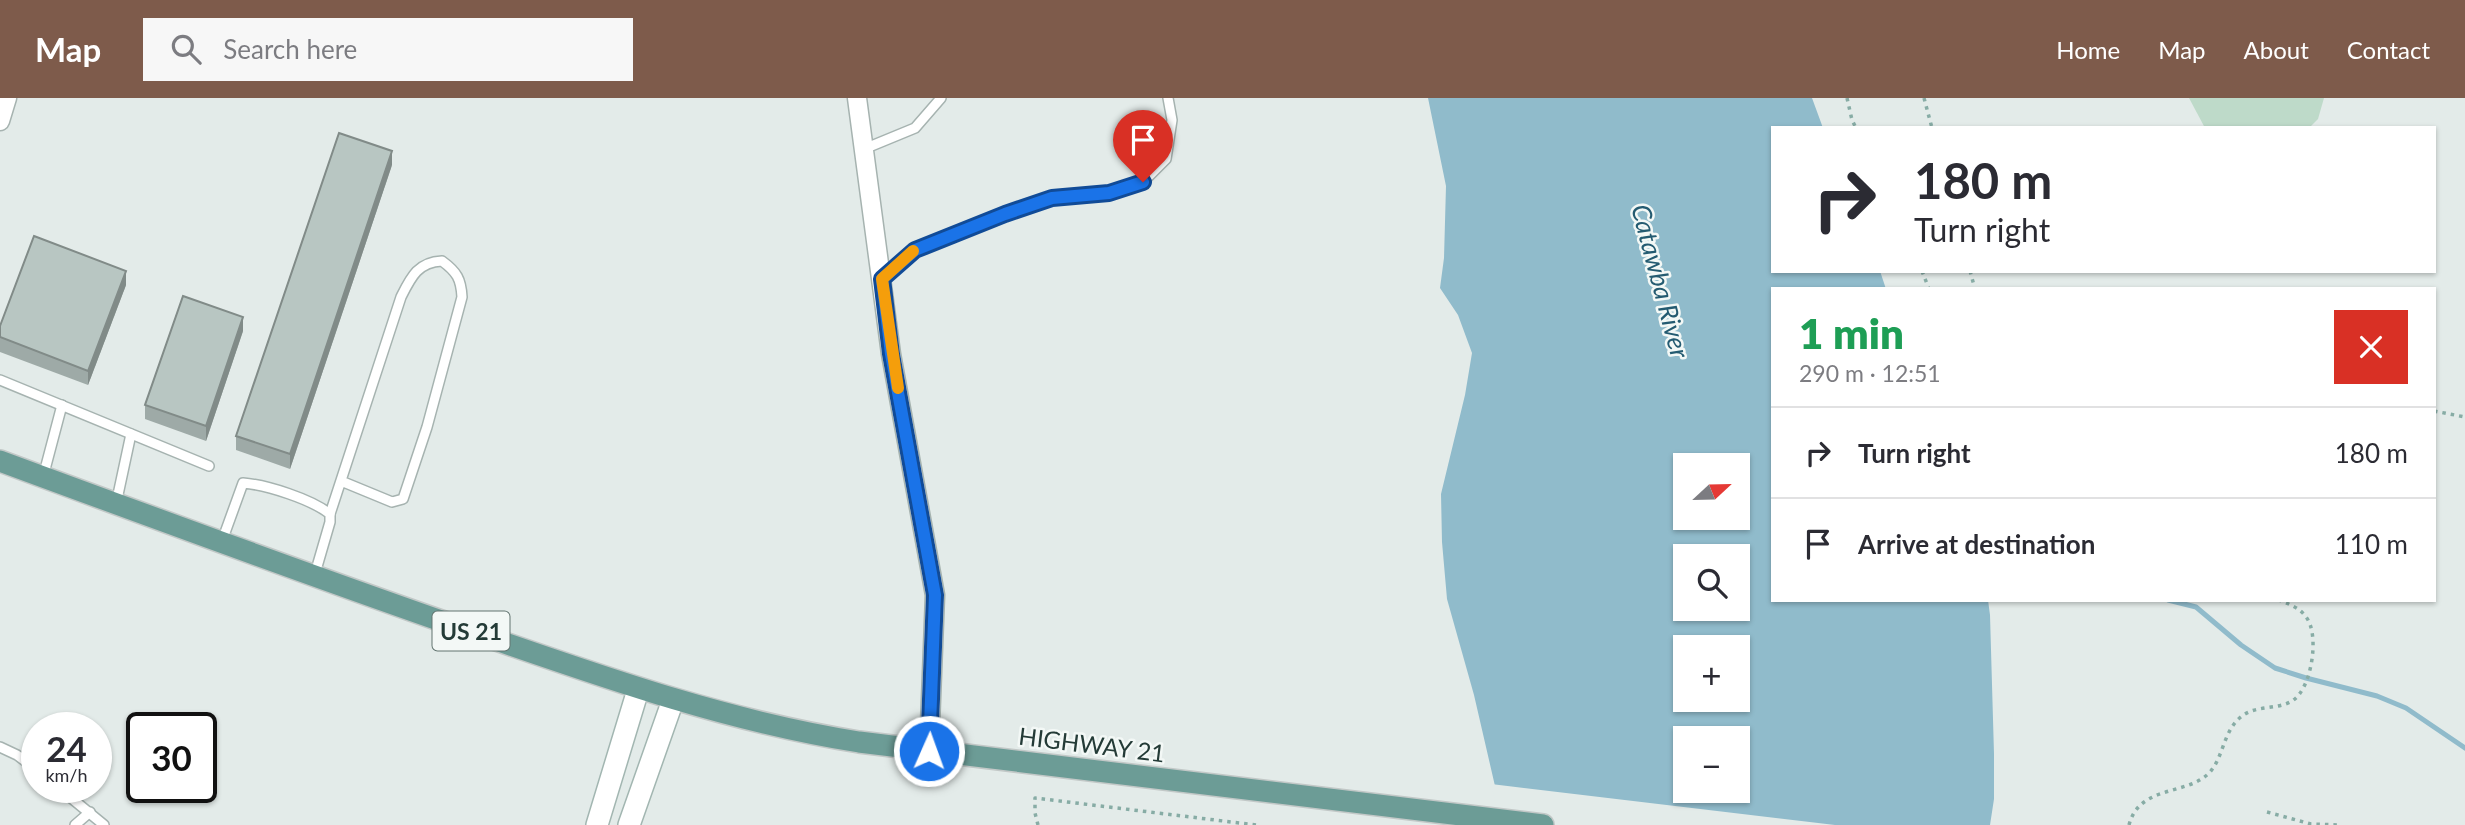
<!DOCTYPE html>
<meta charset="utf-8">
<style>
body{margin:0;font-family:Lato,sans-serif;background:#f7f7f7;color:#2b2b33;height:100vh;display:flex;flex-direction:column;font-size:26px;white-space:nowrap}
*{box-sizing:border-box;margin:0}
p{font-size:23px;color:#7c7c81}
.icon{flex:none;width:38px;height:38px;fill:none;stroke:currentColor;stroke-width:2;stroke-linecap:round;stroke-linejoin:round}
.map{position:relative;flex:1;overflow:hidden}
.drawer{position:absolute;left:1771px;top:189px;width:665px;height:315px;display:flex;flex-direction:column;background:#fff;border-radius:0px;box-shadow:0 2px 5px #0004}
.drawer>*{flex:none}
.guide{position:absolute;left:1771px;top:28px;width:665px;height:147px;border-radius:0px;box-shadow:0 2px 5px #0004;background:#fff;color:#2b2b33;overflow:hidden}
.needle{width:46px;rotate:68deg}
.fabs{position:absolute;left:1673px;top:355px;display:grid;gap:14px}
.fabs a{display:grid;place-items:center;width:77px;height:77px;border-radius:0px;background:#fff;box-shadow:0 2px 5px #0004;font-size:35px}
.speed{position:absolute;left:21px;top:614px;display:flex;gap:14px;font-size:35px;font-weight:700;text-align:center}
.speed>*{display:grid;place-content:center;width:91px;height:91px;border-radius:50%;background:#fff;box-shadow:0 2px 5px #0004;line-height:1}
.speed small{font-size:18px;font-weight:400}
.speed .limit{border:4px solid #111;border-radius:10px;background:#fff;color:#111}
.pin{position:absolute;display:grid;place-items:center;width:60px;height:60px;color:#fff;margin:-72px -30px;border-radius:50% 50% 50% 0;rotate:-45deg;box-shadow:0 0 7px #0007}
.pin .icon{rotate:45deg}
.me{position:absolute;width:77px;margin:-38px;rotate:2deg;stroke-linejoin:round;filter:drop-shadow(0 0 5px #0008)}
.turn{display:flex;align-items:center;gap:24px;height:147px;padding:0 28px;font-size:32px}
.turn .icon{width:91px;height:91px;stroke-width:2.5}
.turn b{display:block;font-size:49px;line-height:60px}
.round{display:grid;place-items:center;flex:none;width:74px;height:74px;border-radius:0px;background:#f7f7f7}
.summary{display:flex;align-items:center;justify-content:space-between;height:119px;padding:0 28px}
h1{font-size:42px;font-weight:800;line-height:52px;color:#1e9e55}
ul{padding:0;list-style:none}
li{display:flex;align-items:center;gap:21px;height:91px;padding:0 28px;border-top:2px solid #e1e1e2}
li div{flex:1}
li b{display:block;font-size:26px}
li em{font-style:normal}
header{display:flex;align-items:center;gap:42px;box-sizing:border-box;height:98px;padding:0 35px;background:#7e5b4b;color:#fff}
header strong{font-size:33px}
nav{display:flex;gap:38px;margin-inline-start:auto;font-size:24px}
.search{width:490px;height:63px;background:#f7f7f7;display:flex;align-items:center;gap:18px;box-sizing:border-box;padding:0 24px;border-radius:0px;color:#7c7c81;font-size:26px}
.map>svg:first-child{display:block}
.green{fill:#bedac9}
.water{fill:#90bbcb;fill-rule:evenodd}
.pier{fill:#e3ebe9}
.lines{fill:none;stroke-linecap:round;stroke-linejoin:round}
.stream{stroke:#90bbcb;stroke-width:5}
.lane-casing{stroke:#a6b3b0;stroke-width:12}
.street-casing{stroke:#a6b3b0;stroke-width:21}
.secondary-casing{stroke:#a2b6b1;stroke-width:24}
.primary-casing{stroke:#c2c8c7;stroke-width:24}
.path{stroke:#87aca5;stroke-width:3.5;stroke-dasharray:3.5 5;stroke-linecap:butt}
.lane{stroke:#fff;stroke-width:9}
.street{stroke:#fff;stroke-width:18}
.secondary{stroke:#fff;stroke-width:21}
.primary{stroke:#6c9c96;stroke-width:21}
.wall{fill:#9eaaa7}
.shaded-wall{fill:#818b88}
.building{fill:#b8c6c2;stroke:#818b88;stroke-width:2}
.route-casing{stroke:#114b97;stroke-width:18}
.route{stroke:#1a73e8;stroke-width:12}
.slow{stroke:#f59e0b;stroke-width:12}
.labels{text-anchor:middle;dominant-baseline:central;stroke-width:5;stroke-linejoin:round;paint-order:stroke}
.shield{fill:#f3f8f6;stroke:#627470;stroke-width:2}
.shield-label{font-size:23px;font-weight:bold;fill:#243b37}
.street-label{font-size:24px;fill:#243b37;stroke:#f3f8f6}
.water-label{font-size:26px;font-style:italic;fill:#245b71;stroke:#f3f8f6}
</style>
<header>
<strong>Map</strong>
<div class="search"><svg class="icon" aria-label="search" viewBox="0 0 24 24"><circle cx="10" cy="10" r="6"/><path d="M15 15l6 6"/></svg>Search here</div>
<nav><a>Home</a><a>Map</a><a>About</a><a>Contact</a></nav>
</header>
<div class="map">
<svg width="2465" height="727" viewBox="0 0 2465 727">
<rect width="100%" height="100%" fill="#e3ebe9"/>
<!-- green -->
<path class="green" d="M2189 0H2324L2318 21 2309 30H2205Z"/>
<!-- water -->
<path class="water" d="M1428 0H1812L1823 30H1773V173H1880L1886 191H1773V502H1988L1990 517 1994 656V701L1990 727H1504L1474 597 1447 501 1442 444 1441 396 1465 297 1472 255 1458 217 1440 190 1444 160 1446 88ZM1685 368H1738V420H1685ZM1685 458H1738V511H1685ZM1685 550H1738V602H1685ZM1685 640H1738V693H1685Z"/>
<!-- pier -->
<path class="pier" d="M1491 686 1835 727H1501Z"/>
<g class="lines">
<!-- stream -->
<path class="stream" d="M2168 502 2196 509 2241 547 2275 570 2306 580 2377 598 2406 610 2465 650"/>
<!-- lane casing -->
<g class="lane-casing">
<g id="lane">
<path d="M864 51 915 30 941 0"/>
<path d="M882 181 915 152 1005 116 1052 100 1109 95 1143 84 1166 61 1172 22 1168 0"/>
<path d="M0 282 209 368"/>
<path d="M43 379 62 307"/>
<path d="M116 406 131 336"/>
<path d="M330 416 401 199C411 179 418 164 442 163 457 174 461 181 462 199L427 329 403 401 392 404 341 383"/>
<path d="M222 443 243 385C267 387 311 401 330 416V424L314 479"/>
<path d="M0 649 17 657 37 672"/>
<path d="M59 690 104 727"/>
<path d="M75 727 90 714"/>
</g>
</g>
<!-- street casing -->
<g class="street-casing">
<g id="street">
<path d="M857 0 891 256 935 497 929 653"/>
<path d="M0 23 7 0"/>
</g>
</g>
<!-- secondary casing -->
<g class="secondary-casing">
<g id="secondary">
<path d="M597 727 638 592"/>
<path d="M629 727 673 602"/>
</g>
</g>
<!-- primary casing -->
<g class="primary-casing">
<path id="primary" d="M0 363C157 421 314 479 473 534 600 578 726 623 859 644L1543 727"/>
</g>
<!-- path -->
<g class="path">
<path d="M1847 0 1852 22 1856 30"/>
<path d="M1924 0 1932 30"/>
<path d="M1922 173 1929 191"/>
<path d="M1970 173 1975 191"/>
<path d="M2434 313 2465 319"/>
<path d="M2267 714 2311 726 2340 727"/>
<path d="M1038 727 1035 715V700L1256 727"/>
<path d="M2129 727C2139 688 2184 697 2207 677 2224 662 2222 633 2242 618 2256 607 2277 612 2292 603 2312 591 2320 536 2306 519 2300 510 2289 506 2279 502"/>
</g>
<!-- lane -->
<use href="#lane" class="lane"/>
<!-- street -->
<use href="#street" class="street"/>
<!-- secondary -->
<use href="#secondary" class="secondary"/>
<!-- primary -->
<use href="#primary" class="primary"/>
</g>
<!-- wall -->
<g class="wall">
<path d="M392 67 290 371 236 352V338Z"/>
<path d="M126 187 88 287 0 254V228Z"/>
<path d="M243 233 206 343 145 321V307Z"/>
</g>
<!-- shaded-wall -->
<g class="shaded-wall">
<path d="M392 53V67L290 371V356Z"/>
<path d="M126 173V187L88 287V273Z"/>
<path d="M243 219V233L206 343V328Z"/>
</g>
<!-- building -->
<g class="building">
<path d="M339 35 392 53 290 356 236 338Z"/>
<path d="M34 138 126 173 88 273 0 239V228Z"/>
<path d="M183 198 243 219 206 328 145 307Z"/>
</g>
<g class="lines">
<!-- route casing -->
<g class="route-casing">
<path id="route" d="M929 653 935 497 891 256 882 181 915 152 1005 116 1052 100 1109 95 1143 84"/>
</g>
<!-- route -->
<use href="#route" class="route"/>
<!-- slow -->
<path class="slow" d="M898 290 882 181 913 153"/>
</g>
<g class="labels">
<!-- shield labels -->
<rect class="shield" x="432.5" y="513.5" width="77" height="39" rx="5"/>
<g class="shield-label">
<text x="471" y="533">US 21</text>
</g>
<!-- street labels -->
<g class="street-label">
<text transform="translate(1092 646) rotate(7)">HIGHWAY 21</text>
</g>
<!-- water labels -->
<g class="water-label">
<text transform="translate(1661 183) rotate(75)">Catawba River</text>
</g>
</g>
</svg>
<div class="fabs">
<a><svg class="needle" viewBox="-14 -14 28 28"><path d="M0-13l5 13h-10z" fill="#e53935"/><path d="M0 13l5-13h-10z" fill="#7c7c81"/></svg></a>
<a><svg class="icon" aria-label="search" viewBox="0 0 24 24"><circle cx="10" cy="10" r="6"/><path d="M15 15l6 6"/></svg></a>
<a>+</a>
<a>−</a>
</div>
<div class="speed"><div>24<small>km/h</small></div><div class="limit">30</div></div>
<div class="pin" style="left:1143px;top:84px;background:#d93025"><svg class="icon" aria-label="arrive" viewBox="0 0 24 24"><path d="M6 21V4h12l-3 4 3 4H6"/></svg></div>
<svg class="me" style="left:929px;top:653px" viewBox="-20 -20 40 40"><circle r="17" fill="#1a73e8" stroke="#fff" stroke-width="3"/><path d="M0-11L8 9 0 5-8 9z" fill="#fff"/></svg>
<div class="guide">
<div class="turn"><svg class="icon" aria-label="right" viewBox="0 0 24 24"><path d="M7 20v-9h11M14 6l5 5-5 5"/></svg><div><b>180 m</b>Turn right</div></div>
</div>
<section class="drawer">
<div class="summary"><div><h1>1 min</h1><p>290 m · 12:51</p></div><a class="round" style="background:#d93025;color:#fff"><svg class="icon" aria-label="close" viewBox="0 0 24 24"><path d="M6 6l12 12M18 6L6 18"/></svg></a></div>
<ul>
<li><svg class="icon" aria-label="right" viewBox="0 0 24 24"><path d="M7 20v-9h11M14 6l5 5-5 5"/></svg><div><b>Turn right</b></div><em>180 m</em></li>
<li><svg class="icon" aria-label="arrive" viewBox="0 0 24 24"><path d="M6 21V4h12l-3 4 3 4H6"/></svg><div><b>Arrive at destination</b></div><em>110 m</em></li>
</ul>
</section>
</div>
